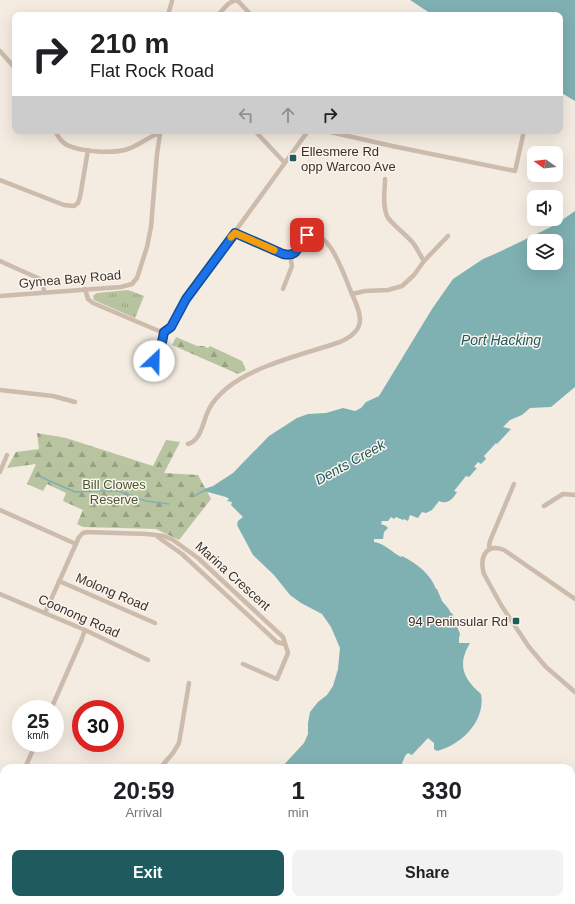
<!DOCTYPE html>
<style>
body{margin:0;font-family:Arial,sans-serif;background:#f2f2f2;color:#202124;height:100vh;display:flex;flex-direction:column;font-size:15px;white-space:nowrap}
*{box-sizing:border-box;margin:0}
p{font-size:13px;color:#757577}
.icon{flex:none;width:22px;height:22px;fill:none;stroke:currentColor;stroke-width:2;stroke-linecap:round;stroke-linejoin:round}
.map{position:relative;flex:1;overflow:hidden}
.sheet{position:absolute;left:0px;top:764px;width:575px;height:140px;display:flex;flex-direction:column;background:#fff;border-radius:12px 12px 0 0;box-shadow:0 4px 16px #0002}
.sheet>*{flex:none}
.top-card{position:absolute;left:12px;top:12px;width:551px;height:122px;border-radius:8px;box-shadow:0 4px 16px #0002;background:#fff;color:#202124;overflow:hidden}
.needle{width:26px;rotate:284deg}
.fabs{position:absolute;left:527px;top:146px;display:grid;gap:8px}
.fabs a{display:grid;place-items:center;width:36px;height:36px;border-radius:8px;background:#fff;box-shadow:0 4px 16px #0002;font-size:20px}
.speed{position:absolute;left:12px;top:700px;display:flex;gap:8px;font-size:20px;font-weight:700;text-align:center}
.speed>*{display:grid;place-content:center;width:52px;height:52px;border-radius:50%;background:#fff;box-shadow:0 4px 16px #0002;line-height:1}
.speed small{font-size:10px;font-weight:400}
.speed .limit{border:6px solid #d22;background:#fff;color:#111}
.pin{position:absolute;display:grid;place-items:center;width:34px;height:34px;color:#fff;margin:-17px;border-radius:8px;box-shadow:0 2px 6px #0006}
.me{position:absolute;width:44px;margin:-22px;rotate:24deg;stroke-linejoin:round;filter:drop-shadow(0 0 3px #0008)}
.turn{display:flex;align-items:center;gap:14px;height:84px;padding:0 12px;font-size:18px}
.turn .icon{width:52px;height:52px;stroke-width:2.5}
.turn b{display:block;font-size:28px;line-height:34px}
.lanes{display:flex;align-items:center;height:38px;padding:0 12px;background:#0003;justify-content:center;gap:20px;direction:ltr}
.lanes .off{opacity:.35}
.eta{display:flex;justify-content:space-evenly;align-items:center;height:68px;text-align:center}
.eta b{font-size:24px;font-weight:700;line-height:28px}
.button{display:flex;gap:8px;margin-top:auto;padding:8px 12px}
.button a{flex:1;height:46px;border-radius:8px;background:#1f5a5e;color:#fff;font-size:16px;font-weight:700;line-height:46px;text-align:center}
.button a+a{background:#f2f2f2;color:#202124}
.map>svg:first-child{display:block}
.forest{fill:url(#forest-firs)}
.park{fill:url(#park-tufts)}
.water{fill:#7fb0b2;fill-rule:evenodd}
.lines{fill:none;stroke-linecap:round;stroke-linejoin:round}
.stream{stroke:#7fb0b2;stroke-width:1.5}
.minor{stroke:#cdbbac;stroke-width:4.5}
.tertiary{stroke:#cdbbac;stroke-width:6}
.route-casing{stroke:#114b97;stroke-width:10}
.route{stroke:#1a73e8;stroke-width:7}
.slow{stroke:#f59e0b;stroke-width:7}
.poi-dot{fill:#1f5a5e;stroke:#fbf5ee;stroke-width:1.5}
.labels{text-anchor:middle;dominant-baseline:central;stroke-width:3;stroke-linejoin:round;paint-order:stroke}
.poi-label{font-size:13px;fill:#3b302b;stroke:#fbf5ee;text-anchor:start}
.street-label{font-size:13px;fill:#3b302b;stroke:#fbf5ee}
.park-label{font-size:13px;fill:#4a5a2e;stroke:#fbf5ee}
.water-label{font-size:14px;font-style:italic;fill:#1f5a5e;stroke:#fbf5ee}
</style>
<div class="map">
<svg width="575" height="904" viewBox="0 0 575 904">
<defs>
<pattern id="forest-firs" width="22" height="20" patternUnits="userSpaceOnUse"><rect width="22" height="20" fill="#b8c4a0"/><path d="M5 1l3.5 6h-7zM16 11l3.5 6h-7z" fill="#97a083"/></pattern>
<pattern id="park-tufts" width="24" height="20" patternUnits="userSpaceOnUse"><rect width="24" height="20" fill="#b8c4a0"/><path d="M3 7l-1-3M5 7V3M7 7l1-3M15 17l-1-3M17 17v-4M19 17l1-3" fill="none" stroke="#97a083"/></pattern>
</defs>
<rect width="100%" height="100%" fill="#f4ebe1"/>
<!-- forest -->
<g class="forest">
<path d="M176 337 197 346H203L208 348 210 346 242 361 246 370 238 374 172 345Z"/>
<path d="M37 433 66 438 153 466 166 440 180 442 164 473 198 475 211 499 179 540 156 529 83 527 77 524 83 510 63 501 66 493 47 484 43 491 27 484 36 464 7 468 16 452 39 449Z"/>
</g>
<!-- park -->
<path class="park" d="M128 290 144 296 135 318 94 300 93 296 94 295 97 293Z"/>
<!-- water -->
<g class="water">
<path d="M410 0H575V101L560 92V15H433Z"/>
<path d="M575 211V387L551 407 530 408 522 415 510 420 503 427 511 429 497 444 496 443 484 456 486 459 481 464 478 462 474 467 477 468 469 477 466 476C462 481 458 486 454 491L457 492C453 499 447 505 439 501L432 510 426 513 422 512 418 518 410 515 408 521 404 519 403 520 396 517 394 519 391 517 388 521H382L381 524 386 526 388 528 384 532 383 539H374V542C383 543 392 552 401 557L402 556C417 564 430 573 436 589H437L442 601 448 608 451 613H452L460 634 459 638V643H470C457 665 463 678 481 694 486 721 461 745 437 751L434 749V743L428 738 412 755 408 753 405 756 401 766 397 768H281L304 743 308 734V723L310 712 318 702 327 695 333 686 338 669 340 648 331 627 322 614 301 603 290 595 274 575 253 555 237 525 238 521 243 517 231 505 232 502 227 501 229 499 226 497 204 491V489L213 486 233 473 269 436 297 418 308 414 326 413 343 408 355 411 361 408 366 402 379 396 432 309 453 279 483 259 497 253 555 225ZM534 241H556V263H534Z"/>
<path d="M213 900H272L278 904H214Z"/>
</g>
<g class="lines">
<!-- stream -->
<g class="stream">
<path d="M41 477 75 492 93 491H119L146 501 169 504"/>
<path d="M196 495 205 490"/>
</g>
<!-- minor -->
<g class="minor">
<path d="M168 15 172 1"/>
<path d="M218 15 228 4 235 0 239 2 251 15"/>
<path d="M0 51 15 68"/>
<path d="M55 131C58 137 61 142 67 145 81 152 113 154 128 149 137 146 146 139 155 135L160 134"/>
<path d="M255 131 284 162"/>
<path d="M326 131 392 146 515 171 524 131"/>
<path d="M0 180 64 205 74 206 78 203 80 197 88 150"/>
<path d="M235 233 283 254C299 258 296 246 305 237 329 223 345 279 352 294L365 291 388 290 402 286 414 275 424 261C420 255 417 248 413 243 407 235 390 223 387 216 382 205 385 191 385 179"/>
<path d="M0 261 40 279 43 283 44 292"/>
<path d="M424 261 448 236"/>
<path d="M85 289 88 299 93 303 159 331 164 332"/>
<path d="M283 289 292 266 290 256"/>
<path d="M0 296 121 287 132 284 137 278 147 247 151 227 157 154 160 134 162 131"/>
<path d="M150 370 162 342 164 332 171 327 186 299 308 131"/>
<path d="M0 390 53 396 75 402"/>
<path d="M188 444C202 440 203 420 209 409 213 401 220 394 227 388 255 365 305 354 340 342 367 330 362 316 352 294"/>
<path d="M0 472 7 455"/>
<path d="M544 506 563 494 575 495"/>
<path d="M0 510 76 544"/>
<path d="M157 536 162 540 182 554 277 642 284 644"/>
<path d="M490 549 489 546 490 541 514 484"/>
<path d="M59 581 155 623"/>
<path d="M0 594 85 630 148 660"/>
<path d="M575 599 504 550C486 543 479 557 484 574L501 605 529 647 546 667 575 692"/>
<path d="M45 613 79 537 83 533 87 532 147 534 164 536 173 540 198 558 283 637 288 653 277 679 243 664"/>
<path d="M51 709 81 641 85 630"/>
<path d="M25 768 36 743"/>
<path d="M160 768 173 753 179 743 189 683"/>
<path d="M0 797 4 794"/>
<path d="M571 805 575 788"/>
<path d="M0 829 4 830"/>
<path d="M571 865 575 867"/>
<path d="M450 900 457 904"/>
</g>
<!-- tertiary -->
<g class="tertiary">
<path d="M571 820H575"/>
<path d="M435 904 440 900"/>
</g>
</g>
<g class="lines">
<!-- route casing -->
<g class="route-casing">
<path id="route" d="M154 361 162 342 164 332 171 327 186 299 235 233 283 254C302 258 295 242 307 235"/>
</g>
<!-- route -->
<use href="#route" class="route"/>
<!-- slow -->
<path class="slow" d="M231 237 235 233 274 250"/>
</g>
<!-- markers -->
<g class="poi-dot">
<rect x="289" y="154" width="8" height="8" rx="2"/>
<rect x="512" y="617" width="8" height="8" rx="2"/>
</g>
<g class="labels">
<!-- poi labels -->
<g class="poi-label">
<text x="301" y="151">Ellesmere Rd<tspan x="301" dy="15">opp Warcoo Ave</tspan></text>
<text x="508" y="621" text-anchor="end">94 Peninsular Rd</text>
</g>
<!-- street labels -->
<g class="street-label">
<text transform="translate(70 279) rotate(-5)">Gymea Bay Road</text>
<text transform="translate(233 576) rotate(42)">Marina Crescent</text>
<text transform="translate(112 592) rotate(23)">Molong Road</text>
<text transform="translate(79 616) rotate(24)">Coonong Road</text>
</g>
<!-- park labels -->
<g class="park-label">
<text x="114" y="484">Bill Clowes<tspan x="114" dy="15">Reserve</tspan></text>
</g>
<!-- water labels -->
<g class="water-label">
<text x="501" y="340">Port Hacking</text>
<text transform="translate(350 462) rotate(-29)">Dents Creek</text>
</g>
</g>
</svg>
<div class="fabs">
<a><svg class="needle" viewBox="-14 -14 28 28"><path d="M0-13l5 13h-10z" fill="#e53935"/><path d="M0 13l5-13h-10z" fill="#757577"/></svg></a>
<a><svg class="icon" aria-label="sound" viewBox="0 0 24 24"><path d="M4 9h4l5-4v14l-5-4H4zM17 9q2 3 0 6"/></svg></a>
<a><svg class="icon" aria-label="layers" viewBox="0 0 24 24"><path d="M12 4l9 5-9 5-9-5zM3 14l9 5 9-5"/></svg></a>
</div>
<div class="speed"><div>25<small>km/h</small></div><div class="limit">30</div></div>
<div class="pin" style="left:307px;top:235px;background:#d93025"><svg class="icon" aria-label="arrive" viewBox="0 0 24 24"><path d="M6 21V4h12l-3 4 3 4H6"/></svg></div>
<svg class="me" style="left:154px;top:361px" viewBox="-20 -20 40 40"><circle r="19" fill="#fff"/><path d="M0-13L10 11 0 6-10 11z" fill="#1a73e8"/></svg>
<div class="top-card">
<div class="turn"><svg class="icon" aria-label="right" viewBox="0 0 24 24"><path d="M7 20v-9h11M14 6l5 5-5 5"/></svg><div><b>210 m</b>Flat Rock Road</div></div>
<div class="lanes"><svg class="icon off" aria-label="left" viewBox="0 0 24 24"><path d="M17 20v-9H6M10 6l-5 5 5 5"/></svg><svg class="icon off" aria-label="ahead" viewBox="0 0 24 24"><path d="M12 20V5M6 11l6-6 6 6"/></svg><svg class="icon" aria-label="right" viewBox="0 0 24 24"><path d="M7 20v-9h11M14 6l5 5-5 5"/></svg></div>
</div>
<section class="sheet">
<div class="eta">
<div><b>20:59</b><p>Arrival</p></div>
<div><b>1</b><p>min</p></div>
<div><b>330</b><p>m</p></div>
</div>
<div class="button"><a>Exit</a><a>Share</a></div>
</section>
</div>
